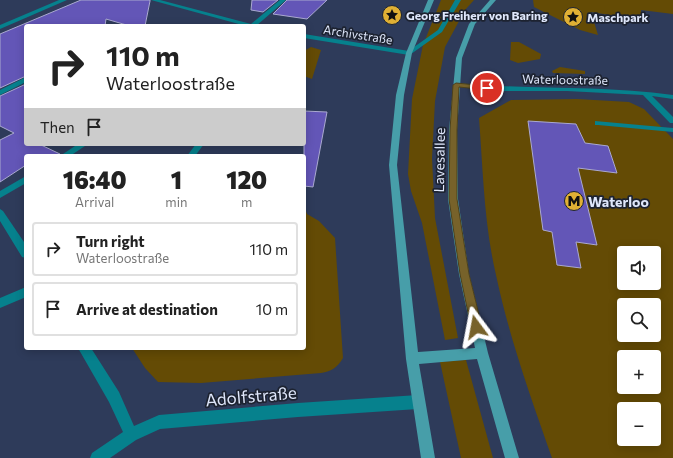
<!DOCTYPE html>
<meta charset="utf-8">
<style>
body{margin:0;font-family:Commissioner,sans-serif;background:#f2f2f2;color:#222;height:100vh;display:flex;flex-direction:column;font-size:15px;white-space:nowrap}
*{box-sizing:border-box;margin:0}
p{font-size:13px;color:#767676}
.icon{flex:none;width:22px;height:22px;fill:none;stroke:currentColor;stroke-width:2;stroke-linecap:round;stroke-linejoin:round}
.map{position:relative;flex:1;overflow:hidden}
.sheet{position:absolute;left:24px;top:154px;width:282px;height:196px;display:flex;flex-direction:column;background:#fff;border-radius:4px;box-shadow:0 2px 10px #0003}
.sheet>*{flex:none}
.top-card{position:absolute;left:24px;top:24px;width:282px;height:122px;border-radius:4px;box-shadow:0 2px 10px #0003;background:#fff;color:#222;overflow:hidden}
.controls{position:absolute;left:617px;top:246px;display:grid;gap:8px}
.controls a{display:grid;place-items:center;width:44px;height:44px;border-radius:4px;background:#fff;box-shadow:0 2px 10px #0003;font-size:20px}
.pin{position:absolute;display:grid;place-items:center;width:34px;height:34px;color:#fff;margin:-17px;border:2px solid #fff;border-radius:50%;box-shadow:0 1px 4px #0007}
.me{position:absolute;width:44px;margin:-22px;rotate:347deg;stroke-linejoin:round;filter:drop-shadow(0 0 3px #0008)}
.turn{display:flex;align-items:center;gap:14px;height:84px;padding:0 16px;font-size:18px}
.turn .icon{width:52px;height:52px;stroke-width:2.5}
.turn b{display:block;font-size:28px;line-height:34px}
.then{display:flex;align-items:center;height:38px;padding:0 16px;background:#0003;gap:8px;font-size:15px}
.eta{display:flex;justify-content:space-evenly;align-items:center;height:68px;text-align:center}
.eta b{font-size:24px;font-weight:800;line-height:28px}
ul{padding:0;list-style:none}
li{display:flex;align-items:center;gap:12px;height:54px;margin:0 8px 6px;padding:0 8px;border:2px solid #e0e0e0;border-radius:4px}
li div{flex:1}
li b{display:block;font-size:15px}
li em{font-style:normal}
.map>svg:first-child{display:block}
.green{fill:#644b05;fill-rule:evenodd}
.building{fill:#6356b7;stroke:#aaa9d0}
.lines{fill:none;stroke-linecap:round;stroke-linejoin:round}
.lane{fill:#06818d;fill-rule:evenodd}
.street{fill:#06818d;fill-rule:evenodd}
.secondary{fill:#479ea9;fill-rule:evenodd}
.route{fill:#77622a;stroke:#4d401b}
.labels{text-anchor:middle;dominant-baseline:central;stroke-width:3.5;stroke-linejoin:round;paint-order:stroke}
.far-poi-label{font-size:12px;font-weight:bold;fill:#dfe7fb;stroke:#1d2331;text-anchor:start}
.far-street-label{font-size:12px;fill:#dfe7fb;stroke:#1d2331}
.street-label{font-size:14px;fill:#dfe7fb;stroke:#1d2331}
.poi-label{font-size:14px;font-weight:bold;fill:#dfe7fb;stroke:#1d2331;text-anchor:start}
.near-street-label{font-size:17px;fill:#dfe7fb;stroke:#1d2331}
</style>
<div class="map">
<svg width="673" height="458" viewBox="0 0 673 458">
<rect width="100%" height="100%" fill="#2e3b5a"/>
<!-- green -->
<g class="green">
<path d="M441 0H474L465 10 445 47 435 101 432 158 435 218 458 338 445 340 422 223 411 191 408 174 412 99 423 45Z"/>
<path d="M533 0H673V14L641 10 642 20 591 12 598 35 580 30 534 7Z"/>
<path d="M511 42H519L541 54 540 59 518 63 510 60Z"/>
<path d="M311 47 321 50 312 79 304 76V51Z"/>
<path d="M560 67 585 71V74L553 73 552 71Z"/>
<path d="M577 99 629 102 644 109 673 139V458H552C531 398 509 337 496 275 484 224 483 170 479 118L511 100ZM624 253H654V283H624ZM624 305H654V335H624ZM624 357H654V387H624ZM624 409H654V439H624Z"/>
<path d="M304 206 307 214 319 221 335 238 343 358C337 368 332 371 321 373L201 383 158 382 145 368 132 348H304Z"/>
<path d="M466 360 493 458H461L440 362Z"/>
</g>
<!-- building -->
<g class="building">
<path d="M81 0H150V1L145 26H130L106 19 105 26H26V76L0 88V34Z"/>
<path d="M252 0H278L263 12 251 10Z"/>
<path d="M287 0H327L307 19 273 14Z"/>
<path d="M26 84V144H39L60 154 59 156H26V165L0 182V140L14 133 0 126V96Z"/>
<path d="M304 111 327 112 313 187 304 186Z"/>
<path d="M528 121 576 124 585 143 608 146 617 173 578 168 597 245 576 242 581 268 557 265 552 232 543 230Z"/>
</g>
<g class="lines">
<!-- lane -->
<g class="lane">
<path d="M455 0H461L442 32 411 54H407V52L438 30Z"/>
<path d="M595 121 673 128V132L598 125H595Z"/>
<path d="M196 144H204L195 156H187Z"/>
</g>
<!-- street -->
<g class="street">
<path d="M59 0H67L0 29V25Z"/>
<path d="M151 0H160L251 24 280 0H286L256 26H246Z"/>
<path d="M304 34 409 51 412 53 409 55 304 38Z"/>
<path d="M26 77V82L0 95V90Z"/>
<path d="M456 83C528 90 601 85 673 95V99L652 96 673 117V123H670L643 95 567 91H499L454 86V84Z"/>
<path d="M78 144H88L70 156H60Z"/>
<path d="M26 176V183L0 198V191Z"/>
<path d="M0 209 3 211 26 245V258L22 257 0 221Z"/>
<path d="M26 287V297L0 308V298Z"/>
<path d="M78 348H91L119 392 134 426 159 415 298 403 418 395 423 397 425 402 423 407 418 409 298 417 160 429 136 440 110 458H90L92 453 123 432 109 402Z"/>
</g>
<!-- secondary -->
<path class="secondary" d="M428 0H434L412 53 404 95 397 165 418 352 475 348 459 274 448 199 449 130 456 58 469 24 490 0H496L475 24 462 58 457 130 458 199 469 274 488 353 519 458H505L477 359 419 364 435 458H421L406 359 389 165 396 95 406 53Z"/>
</g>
<!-- route -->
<path class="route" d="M456 83 487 86 491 88 487 90 459 87 457 130V199L469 274 482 327 480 331 476 332 472 331 471 327 460 274 449 199 450 130 453 85Z"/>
<!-- icons -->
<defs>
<g id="sight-disc" transform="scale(1)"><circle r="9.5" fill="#e0b034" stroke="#1d2331"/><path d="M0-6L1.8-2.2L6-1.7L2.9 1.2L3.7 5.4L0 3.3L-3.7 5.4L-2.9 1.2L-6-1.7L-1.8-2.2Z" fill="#111"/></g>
<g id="metro-disc" transform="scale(1)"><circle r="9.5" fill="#e0b034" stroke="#1d2331"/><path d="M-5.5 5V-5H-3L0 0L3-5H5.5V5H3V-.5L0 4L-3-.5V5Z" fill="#111"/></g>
</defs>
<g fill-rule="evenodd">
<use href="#sight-disc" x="392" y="15"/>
<use href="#sight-disc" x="573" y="17"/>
<use href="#metro-disc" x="574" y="201"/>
</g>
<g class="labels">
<!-- far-poi labels -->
<g class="far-poi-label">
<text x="406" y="15">Georg Freiherr von Baring</text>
<text x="587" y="17">Maschpark</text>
</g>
<!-- far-street labels -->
<g class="far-street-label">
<text transform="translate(358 34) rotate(9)">Archivstraße</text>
<text transform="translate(565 79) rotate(1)">Waterloostraße</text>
</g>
<!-- street labels -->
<g class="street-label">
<text transform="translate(439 160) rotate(-89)">Lavesallee</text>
</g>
<!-- poi labels -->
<g class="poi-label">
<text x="588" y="201">Waterloo</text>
</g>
<!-- near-street labels -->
<g class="near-street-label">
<text transform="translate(251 396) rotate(-5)">Adolfstraße</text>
</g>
</g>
</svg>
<div class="controls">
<a><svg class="icon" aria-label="sound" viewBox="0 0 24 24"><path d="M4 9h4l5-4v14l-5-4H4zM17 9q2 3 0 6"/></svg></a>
<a><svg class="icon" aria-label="search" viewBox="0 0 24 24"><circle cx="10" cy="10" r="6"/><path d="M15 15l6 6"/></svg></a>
<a>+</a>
<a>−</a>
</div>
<div class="pin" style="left:487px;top:88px;background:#d93025"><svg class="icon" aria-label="arrive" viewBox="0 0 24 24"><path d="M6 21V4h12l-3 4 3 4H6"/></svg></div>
<svg class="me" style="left:476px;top:327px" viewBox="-20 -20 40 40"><path d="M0-17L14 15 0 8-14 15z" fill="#77622a" stroke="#fff" stroke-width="4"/></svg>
<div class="top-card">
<div class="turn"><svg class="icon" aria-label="right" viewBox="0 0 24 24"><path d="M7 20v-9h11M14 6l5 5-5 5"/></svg><div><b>110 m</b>Waterloostraße</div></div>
<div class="then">Then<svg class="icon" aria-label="arrive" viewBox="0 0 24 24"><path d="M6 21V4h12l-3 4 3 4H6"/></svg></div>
</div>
<section class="sheet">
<div class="eta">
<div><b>16:40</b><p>Arrival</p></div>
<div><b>1</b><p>min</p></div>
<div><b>120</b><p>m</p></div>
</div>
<ul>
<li><svg class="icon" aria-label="right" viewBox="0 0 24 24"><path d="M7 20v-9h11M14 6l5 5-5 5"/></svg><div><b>Turn right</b><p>Waterloostraße</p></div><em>110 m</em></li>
<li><svg class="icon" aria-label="arrive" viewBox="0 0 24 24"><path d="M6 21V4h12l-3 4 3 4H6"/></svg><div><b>Arrive at destination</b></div><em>10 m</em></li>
</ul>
</section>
</div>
